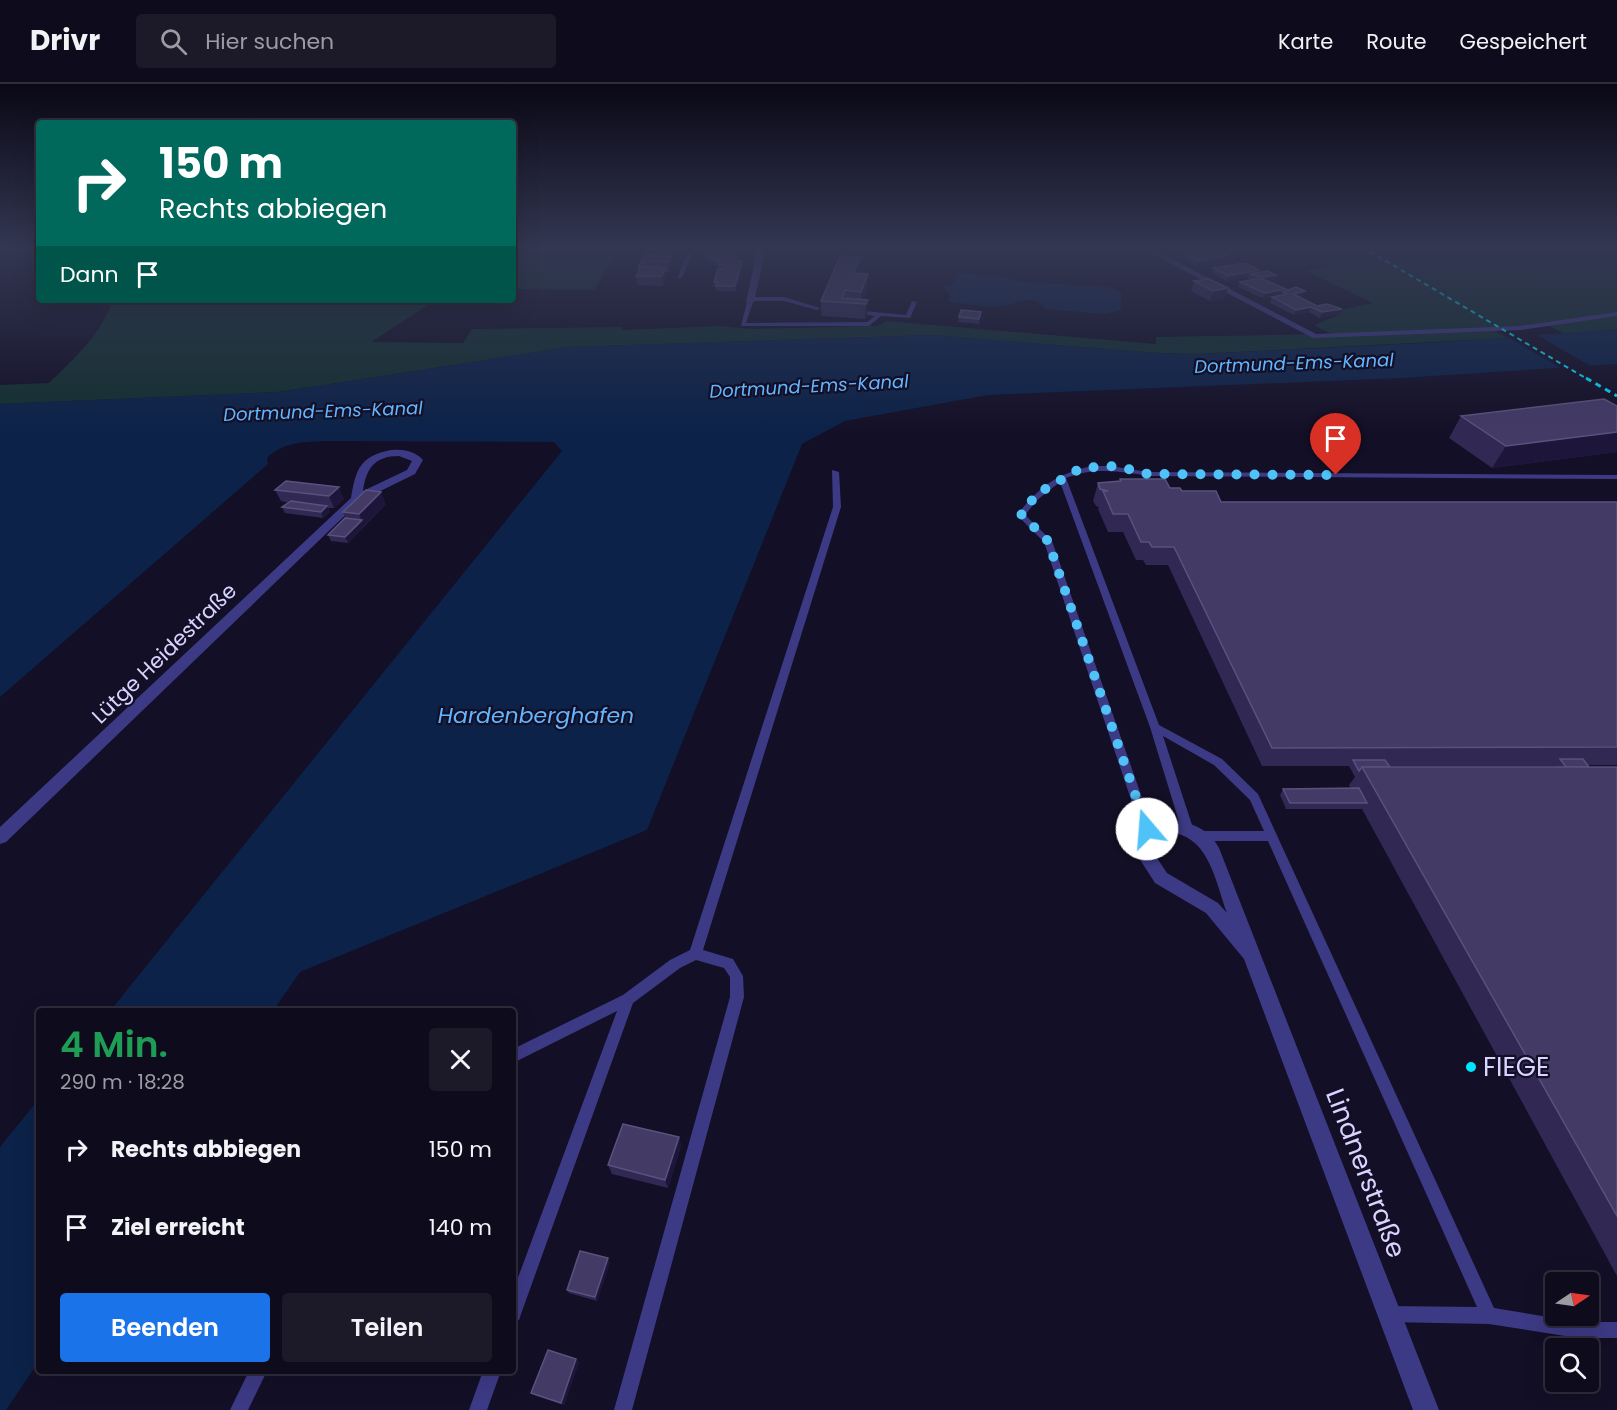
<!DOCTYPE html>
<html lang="de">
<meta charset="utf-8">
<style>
body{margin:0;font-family:Poppins,sans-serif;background:#1c1929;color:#f1f3f6;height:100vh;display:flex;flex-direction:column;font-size:22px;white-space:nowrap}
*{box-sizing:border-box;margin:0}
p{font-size:20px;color:#9b9ba3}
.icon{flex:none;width:33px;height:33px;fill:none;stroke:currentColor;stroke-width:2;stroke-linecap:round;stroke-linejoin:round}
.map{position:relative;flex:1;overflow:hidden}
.details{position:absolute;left:36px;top:924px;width:480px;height:366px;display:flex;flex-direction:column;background:#0e0b1c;border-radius:6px;box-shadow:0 6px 24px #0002,0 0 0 2px #2e2b3b}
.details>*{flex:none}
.top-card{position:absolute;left:36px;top:36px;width:480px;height:183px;border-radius:6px;box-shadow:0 6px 24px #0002,0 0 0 2px #2e2b3b;background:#00695c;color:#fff;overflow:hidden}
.needle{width:39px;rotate:77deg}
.tools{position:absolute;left:1545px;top:1188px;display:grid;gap:12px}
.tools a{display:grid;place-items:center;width:54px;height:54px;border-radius:6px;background:#0e0b1c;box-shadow:0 6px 24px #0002,0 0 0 2px #2e2b3b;font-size:30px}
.pin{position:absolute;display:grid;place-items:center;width:51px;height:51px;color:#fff;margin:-62px -26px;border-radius:50% 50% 50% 0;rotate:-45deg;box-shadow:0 0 6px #0007}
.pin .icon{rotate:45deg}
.me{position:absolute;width:66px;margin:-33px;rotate:342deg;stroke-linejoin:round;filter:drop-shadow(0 0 4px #0008)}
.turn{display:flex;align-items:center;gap:21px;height:126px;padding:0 24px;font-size:27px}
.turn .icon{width:78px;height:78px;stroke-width:2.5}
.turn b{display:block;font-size:42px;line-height:51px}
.then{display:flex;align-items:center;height:57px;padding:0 24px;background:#0003;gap:12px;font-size:22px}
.round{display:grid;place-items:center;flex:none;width:63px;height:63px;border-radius:6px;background:#1c1929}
.head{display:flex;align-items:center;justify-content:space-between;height:102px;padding:0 24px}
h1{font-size:36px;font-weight:600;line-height:45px;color:#1e9e55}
.button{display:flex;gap:12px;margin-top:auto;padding:12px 24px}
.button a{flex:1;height:69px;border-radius:6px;background:#1a73e8;color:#fff;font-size:24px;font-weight:600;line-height:69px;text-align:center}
.button a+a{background:#1c1929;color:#f1f3f6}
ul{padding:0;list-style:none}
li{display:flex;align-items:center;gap:18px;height:78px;padding:0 24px}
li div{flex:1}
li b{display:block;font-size:22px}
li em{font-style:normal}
header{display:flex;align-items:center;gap:36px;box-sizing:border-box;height:84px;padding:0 30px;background:#0e0b1c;border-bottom:2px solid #2e2b3b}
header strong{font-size:28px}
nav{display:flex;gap:33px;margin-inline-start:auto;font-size:21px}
.search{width:420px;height:54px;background:#1c1929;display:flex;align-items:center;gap:15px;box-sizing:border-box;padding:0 21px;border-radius:6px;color:#9b9ba3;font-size:22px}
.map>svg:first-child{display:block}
.green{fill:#12302f}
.water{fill:#0c2248}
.pier{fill:#130f26}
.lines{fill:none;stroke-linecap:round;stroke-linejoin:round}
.lane{fill:#3d3a85;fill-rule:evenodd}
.street{fill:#3d3a85;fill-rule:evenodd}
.rail-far1{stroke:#00e5ff;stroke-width:2;stroke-dasharray:5 4;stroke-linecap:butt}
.rail{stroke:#00e5ff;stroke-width:3;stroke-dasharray:6 5;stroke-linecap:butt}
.wall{fill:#312854;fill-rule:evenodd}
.shaded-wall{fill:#1d163a}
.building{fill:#433a66;stroke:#5a527e;stroke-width:1.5}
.route{stroke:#4fc3f7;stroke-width:10;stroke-dasharray:0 18}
.poi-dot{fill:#00e5ff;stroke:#130f26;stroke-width:2}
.labels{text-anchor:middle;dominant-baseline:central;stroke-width:4.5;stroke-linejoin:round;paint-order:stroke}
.far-water-label{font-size:18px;font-style:italic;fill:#62b6ff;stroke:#130f26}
.street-label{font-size:21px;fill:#d9d4ff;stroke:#130f26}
.water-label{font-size:22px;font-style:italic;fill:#62b6ff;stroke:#130f26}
.near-poi-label{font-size:26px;fill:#d9d4ff;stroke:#130f26;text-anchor:start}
.near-street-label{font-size:26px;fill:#d9d4ff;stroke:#130f26}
</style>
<header>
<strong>Drivr</strong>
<div class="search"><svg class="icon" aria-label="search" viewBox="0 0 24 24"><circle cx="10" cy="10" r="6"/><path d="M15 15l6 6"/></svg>Hier suchen</div>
<nav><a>Karte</a><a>Route</a><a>Gespeichert</a></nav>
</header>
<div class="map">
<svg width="1617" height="1326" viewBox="0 0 1617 1326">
<rect width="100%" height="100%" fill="#130f26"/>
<!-- green -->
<g class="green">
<path d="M513 163H621L594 206 513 205Z"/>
<path d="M1288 163H1617V245L1565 250 1547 241 1491 245 1508 254 1197 270 1157 269 932 251 569 263 279 308 0 320V301L49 299C74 275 101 250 113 216H436L371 258 463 259 472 245 622 243V246L720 242 751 245 878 242 886 237 1156 260V253L1331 250 1314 241 1341 230 1336 227 1373 219 1306 187 1329 182Z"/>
</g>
<!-- water -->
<g class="water">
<path d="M958 189 1011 194 1020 198 1109 203 1121 208V226L1105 230 1045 225C1035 208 1016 220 1002 222 985 224 965 219 949 218L950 211 943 203 954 199Z"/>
<path d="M1617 245V280L1401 294 988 311 845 337 802 360 647 746 300 888 273 927H110L562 367 554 358 322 357C302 358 282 359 267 374L268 380 0 613V320L279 308 569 263 932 251 1157 269 1197 270 1447 258Z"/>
<path d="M39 1015V1277L6 1326H0V1063Z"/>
</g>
<!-- pier -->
<path class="pier" d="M1535 250 1596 285 1566 287 1506 252Z"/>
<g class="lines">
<!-- lane -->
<g class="lane">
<path d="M689 165H761L764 167 761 169 693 168 682 194 677 195Z"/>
<path d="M750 213H784L820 224 817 226 784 217H751L753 218 746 239 867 238 875 232 850 228 853 226 906 231 912 217 917 218 910 234 881 232 869 242H741L747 218 749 216 747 215Z"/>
<path d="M1617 228V232L1520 246 1316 254 1313 252 1316 250 1520 242Z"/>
<path d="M1093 382H1110L1148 388 1617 391V395L1148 392C1120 387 1094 383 1066 394L1159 641 1222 675 1258 710 1494 1224 1578 1238H1617V1254H1578L1489 1240 1389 1238 1383 1236 1381 1230 1383 1224 1389 1222 1477 1223 1268 757H1202L1198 755 1196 752 1198 749 1202 747H1264L1250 716 1214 681 1163 652 1193 744 1191 747 1187 749 1183 747 1181 744 1150 643 1060 398 1037 416 1025 431 1052 457 1153 745 1151 748 1147 750 1143 748 1141 745 1044 458 1017 431C1039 403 1057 389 1093 382Z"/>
<path d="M832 386 839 388 841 423 703 866 733 875 743 892 744 913 632 1326H614L730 913V893L724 884 696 876 680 884 633 919 521 1230 519 1236 513 1238V1207L617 927 513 979V965L623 911 670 876 690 866 833 423Z"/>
<path d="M249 1287H267L248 1326H230Z"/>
<path d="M483 1287H501L487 1326H469Z"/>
</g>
<!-- street -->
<g class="street">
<path d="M758 163H766L754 218 750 220 746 218Z"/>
<path d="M1139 163H1149L1320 252 1313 254Z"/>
<path d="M391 366C403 365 415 367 423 376L415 390 360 417 6 758 0 760V743L351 414C356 385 360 372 391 366ZM399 372 412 377 407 386 363 407C366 385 374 372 399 372Z"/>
<path d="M1166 736C1187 736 1209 744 1219 764L1439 1326H1413L1244 875 1206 829 1155 799 1132 763 1141 740ZM1174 749C1210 755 1216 800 1227 829L1218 819 1167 789 1149 762 1153 750Z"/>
</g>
<!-- rail-far1 -->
<path class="rail-far1" d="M1362 163 1589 296"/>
<!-- rail -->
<path class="rail" d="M1586 294 1617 312"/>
</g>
<!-- wall -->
<g class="wall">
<path d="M651 163H678L674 174H671L672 181 669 188H666V194L663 202 637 201 636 192 638 187V183L652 171Z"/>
<path d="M1160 163H1200H1199L1203 169 1227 176 1197 182 1184 175 1185 170H1188L1182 167 1183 166 1170 168Z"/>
<path d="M717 164V168L729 172 742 182 736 207H717L716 203H714V198L718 185V181H713V177H707L706 173H703L702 168Z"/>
<path d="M860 174 859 189 868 204 864 215 868 216 867 231 865 235 821 232V217Z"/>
<path d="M1213 184 1259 186 1258 188 1274 196 1268 197 1285 208 1305 207 1303 212 1299 213 1317 222 1340 230 1320 234 1309 228 1294 231 1270 219 1272 213 1282 211 1283 210 1263 214 1238 203 1240 198 1251 195 1247 194 1248 192 1226 197 1212 189Z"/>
<path d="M1209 195 1225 214 1210 217 1191 207 1194 197Z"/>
<path d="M981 228 979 240 958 238 959 233Z"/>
<path d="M1461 332 1617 348V368L1492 384 1449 354Z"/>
<path d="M1120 395 1170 404 1221 418H1617V681H1588L1589 683H1617V1192L1362 725H1286L1280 711 1283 705H1351L1349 701 1355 693 1349 682H1262L1168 481H1146L1143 476H1136L1123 448H1108L1098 425 1099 423 1096 422 1093 417 1098 399 1119 397ZM1389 682H1555L1556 683H1390Z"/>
<path d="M286 397 344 415 334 424H328L330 428 323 434 285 429 282 423 289 419 281 417 275 406Z"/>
<path d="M386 420 348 459 331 457 328 451 345 434 343 428Z"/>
<path d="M679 1053 681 1062 668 1104 612 1090 608 1081Z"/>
<path d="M610 1178 597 1217 569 1209 567 1206Z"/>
<path d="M579 1278 564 1321 534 1311 531 1309Z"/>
</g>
<!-- shaded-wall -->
<g class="shaded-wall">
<path d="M674 163H678L674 174Z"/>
<path d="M1170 163H1183V166L1170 168Z"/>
<path d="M1204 165 1202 170 1192 172 1193 167Z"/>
<path d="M671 171 672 181 669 188 668 178Z"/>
<path d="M1229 171 1227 176 1197 182 1199 177Z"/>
<path d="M860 174 859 188 853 203V189Z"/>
<path d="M742 177V182L736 207 735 202Z"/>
<path d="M665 184 666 194 663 202 662 192Z"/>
<path d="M1259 186 1257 191 1249 190 1248 192 1226 197 1228 192Z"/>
<path d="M868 190V204L862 220H861V208Z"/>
<path d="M1276 191 1274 196 1261 198 1263 193Z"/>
<path d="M1228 204 1225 214 1210 217 1213 207Z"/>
<path d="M1286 205 1285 209 1283 208V210L1263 214 1265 209Z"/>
<path d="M1305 207 1303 212 1291 215 1293 210Z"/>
<path d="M868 216 867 231 865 235 866 220Z"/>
<path d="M1311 223 1309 228 1294 231 1296 226Z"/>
<path d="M1342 225 1340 230 1320 234 1322 228Z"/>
<path d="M1617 348V368L1492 384 1506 362Z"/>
<path d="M339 403 344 415 334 424 329 412Z"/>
<path d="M381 408 386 420 364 442 359 430Z"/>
<path d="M327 422 330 428 323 434 321 428Z"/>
<path d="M362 436 364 442 348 459 345 453Z"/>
<path d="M679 1053 681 1062 668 1104 665 1096Z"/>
<path d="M608 1174 610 1178 597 1217 595 1213Z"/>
<path d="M576 1275 579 1278 564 1321 561 1319Z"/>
</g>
<!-- building -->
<g class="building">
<rect x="651" y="163" width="23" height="1"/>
<path d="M1185 163H1199L1204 165 1193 167Z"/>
<path d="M705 164H717L716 168H728L727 172H736L735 177H742L735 202H716L718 198H714L718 185H725L726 181H718L719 176H713L714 172H706L708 168H702Z"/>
<path d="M1219 167 1229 171 1199 177 1185 170Z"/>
<path d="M646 171H671L668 178H643Z"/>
<path d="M840 172 860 174 853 189 868 190 861 208 845 206 842 214 868 216 866 220 821 217Z"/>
<path d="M644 173H645L643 178V183H638Z"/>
<path d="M1245 179 1259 186 1228 192 1213 184Z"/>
<path d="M646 182 665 184 662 192H636L640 184Z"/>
<path d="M1267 187 1276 191 1263 193 1249 190Z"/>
<path d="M1260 194 1286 205 1265 209 1240 198Z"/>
<path d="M1209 195 1228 204 1213 207 1194 197Z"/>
<path d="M1296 203 1305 207 1293 210 1317 222 1327 220 1342 225 1322 228 1311 223 1296 226 1272 213 1288 210 1283 208Z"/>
<path d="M961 226 981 228 979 235 959 233Z"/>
<path d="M1604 315 1617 322V348L1506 362 1461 332Z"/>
<path d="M1120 395H1165L1170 404H1180L1182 407H1216L1221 418H1617V663L1272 664 1174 463H1152L1149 458H1141L1128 430H1113L1103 407H1108L1100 405 1098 399 1121 397Z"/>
<path d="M286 397 339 403 329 412 275 406Z"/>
<path d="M366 406 381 408 359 430 343 428Z"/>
<path d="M291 417 327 422 321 428 282 423Z"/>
<path d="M345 434 362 436 345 453 328 451Z"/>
<path d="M1560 675H1583L1589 683H1566Z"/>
<path d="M1353 676H1385L1390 683H1362L1359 687Z"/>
<path d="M1362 683H1617V1132Z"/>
<path d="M1359 704 1367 719H1290L1283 705Z"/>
<path d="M623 1040 679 1053 665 1096 608 1081Z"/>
<path d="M580 1167 608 1174 595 1213 567 1206Z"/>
<path d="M548 1266 576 1275 561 1319 531 1309Z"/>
</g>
<!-- sky -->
<linearGradient id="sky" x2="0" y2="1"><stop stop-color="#0a0815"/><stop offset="0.47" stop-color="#333752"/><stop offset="1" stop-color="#333752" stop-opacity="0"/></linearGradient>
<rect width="1617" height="349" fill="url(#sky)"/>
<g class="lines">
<!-- route -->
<path class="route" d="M1147 745 1048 457 1021 430 1037 410 1081 384 1116 382 1148 390 1336 391"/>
</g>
<!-- markers -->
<circle class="poi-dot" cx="1471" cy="983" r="6"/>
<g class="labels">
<!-- far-water labels -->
<g class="far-water-label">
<text transform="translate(1294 279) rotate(-2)">Dortmund-Ems-Kanal</text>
<text transform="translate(809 302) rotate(-3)">Dortmund-Ems-Kanal</text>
<text transform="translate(323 327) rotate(-2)">Dortmund-Ems-Kanal</text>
</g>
<!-- street labels -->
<g class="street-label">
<text transform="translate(164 569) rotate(-44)">Lütge Heidestraße</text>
</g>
<!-- water labels -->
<g class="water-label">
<text x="536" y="631">Hardenberghafen</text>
</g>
<!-- near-poi labels -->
<g class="near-poi-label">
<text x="1483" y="983">FIEGE</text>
</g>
<!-- near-street labels -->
<g class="near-street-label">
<text transform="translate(1366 1089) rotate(69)">Lindnerstraße</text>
</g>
</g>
</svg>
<div class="tools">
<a><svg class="needle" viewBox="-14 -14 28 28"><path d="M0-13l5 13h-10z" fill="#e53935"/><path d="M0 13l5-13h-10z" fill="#9b9ba3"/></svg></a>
<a><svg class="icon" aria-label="search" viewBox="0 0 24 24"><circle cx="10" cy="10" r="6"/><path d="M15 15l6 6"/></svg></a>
</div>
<div class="pin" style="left:1336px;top:391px;background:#d93025"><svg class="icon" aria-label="arrive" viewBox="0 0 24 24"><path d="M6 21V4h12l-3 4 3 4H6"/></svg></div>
<svg class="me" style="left:1147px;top:745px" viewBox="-20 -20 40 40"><circle r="19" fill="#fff"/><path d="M0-13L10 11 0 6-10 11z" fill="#4fc3f7"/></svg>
<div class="top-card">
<div class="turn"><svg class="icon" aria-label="right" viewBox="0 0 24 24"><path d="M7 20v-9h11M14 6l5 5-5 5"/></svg><div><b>150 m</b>Rechts abbiegen</div></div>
<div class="then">Dann<svg class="icon" aria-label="arrive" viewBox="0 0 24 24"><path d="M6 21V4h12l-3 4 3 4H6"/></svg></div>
</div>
<section class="details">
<div class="head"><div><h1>4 Min.</h1><p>290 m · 18:28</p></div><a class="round"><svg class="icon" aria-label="close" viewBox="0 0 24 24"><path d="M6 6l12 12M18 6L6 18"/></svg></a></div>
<ul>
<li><svg class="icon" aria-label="right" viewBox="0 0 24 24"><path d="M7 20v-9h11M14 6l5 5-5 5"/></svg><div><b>Rechts abbiegen</b></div><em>150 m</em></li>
<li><svg class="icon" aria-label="arrive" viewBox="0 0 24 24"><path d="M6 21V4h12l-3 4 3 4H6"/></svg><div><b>Ziel erreicht</b></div><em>140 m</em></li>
</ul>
<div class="button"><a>Beenden</a><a>Teilen</a></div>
</section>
</div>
